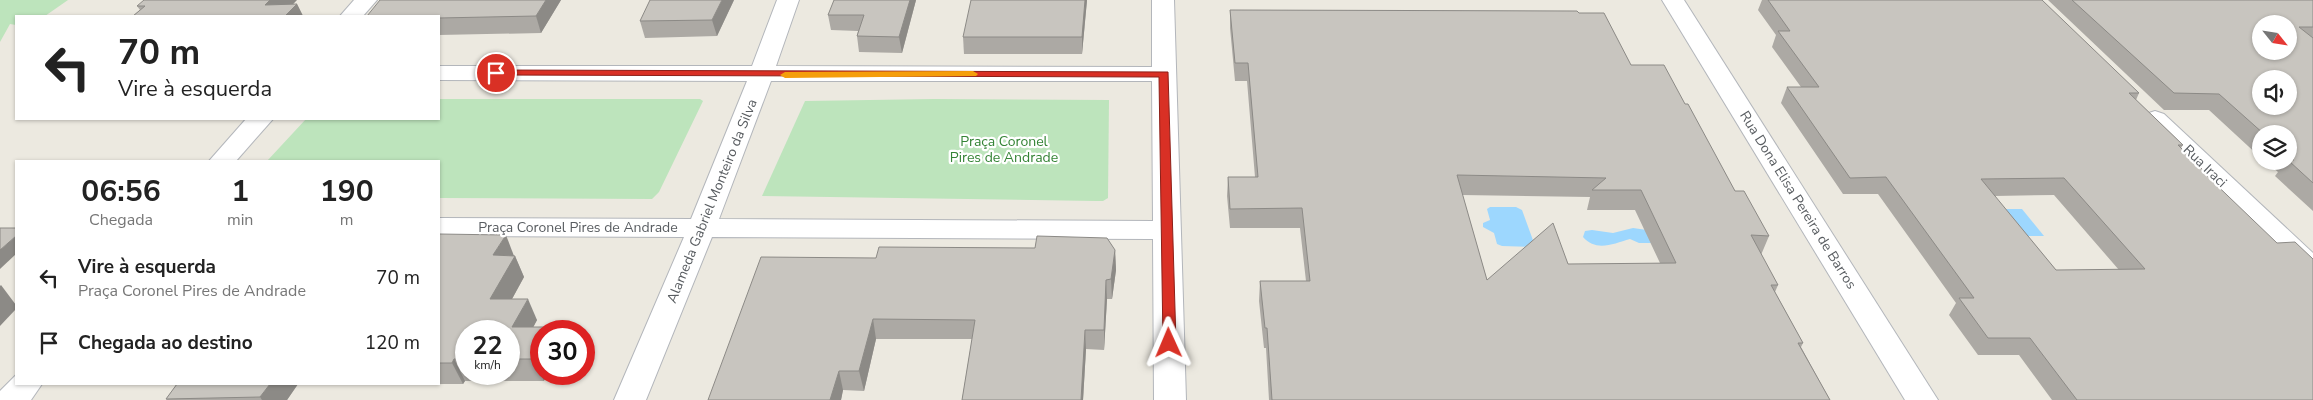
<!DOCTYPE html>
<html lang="pt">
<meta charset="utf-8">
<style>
body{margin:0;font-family:"Nunito Sans",sans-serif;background:#f6f6f6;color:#222;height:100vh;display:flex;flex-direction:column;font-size:19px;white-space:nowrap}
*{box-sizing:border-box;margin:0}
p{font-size:16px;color:#767676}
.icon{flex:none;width:28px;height:28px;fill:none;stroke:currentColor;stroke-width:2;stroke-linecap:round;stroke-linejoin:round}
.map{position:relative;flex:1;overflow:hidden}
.details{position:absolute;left:15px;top:160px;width:425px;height:225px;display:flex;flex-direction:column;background:#fff;border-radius:0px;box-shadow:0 1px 4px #0004}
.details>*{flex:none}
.banner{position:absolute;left:15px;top:15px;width:425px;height:105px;border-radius:0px;box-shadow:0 1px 4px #0004;background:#fff;color:#222;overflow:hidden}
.needle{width:32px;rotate:120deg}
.buttons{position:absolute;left:2252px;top:15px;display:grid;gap:10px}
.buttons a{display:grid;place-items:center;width:45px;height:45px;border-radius:50%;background:#fff;box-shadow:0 1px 4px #0004;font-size:25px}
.speed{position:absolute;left:455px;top:320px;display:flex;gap:10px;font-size:25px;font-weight:700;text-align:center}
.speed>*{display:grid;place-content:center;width:65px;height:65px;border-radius:50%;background:#fff;box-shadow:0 1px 4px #0004;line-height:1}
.speed small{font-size:12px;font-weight:400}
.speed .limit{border:8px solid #d22;background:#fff;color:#111}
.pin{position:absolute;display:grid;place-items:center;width:42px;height:42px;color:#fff;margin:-21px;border:2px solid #fff;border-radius:50%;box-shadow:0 1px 5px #0007}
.me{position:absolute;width:55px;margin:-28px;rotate:359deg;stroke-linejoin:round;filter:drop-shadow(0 0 4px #0008)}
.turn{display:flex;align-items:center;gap:18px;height:105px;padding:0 20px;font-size:22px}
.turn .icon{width:65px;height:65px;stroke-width:2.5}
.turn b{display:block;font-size:35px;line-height:42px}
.eta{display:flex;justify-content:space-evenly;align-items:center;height:85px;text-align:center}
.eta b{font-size:30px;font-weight:700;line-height:35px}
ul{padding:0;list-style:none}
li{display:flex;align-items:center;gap:15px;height:65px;padding:0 20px}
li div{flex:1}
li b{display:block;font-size:19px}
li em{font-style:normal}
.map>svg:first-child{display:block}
.green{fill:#bde4bc}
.water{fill:#9dd7fe}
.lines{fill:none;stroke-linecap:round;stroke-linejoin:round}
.minor-casing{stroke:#b3b6bb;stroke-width:2}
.minor{fill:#fff;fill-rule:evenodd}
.wall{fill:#aca9a4;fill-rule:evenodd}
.shaded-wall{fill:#8c8a86}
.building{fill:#c8c5bf;stroke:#8c8a86;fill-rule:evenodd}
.route{fill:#d93025;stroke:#8d1f18}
.slow{fill:#f59e0b}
.labels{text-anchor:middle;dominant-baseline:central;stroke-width:4.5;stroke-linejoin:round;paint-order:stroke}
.park-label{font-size:14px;fill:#358436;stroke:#fff}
.street-label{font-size:14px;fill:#595d61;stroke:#fff}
</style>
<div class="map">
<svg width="2313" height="400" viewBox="0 0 2313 400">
<rect width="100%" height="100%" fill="#ece9e0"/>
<!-- green -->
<g class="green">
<path d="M0 0H68L45 16H16V25L10 24 0 42Z"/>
<path d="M439 99H700L703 101 659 192 652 199 439 198V161H267L306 119H439Z"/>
<path d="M934 99 1109 100 1108 198 1103 201H1096L762 196 805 101Z"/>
</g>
<!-- water -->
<g class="water">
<path d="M1490 207H1516L1522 210 1534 243 1530 247 1502 246 1497 244 1494 233 1483 227V223L1490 220 1487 209Z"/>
<path d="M1999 209H2022L2044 236H2021Z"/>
<path d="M1633 228 1647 230 1651 243H1639L1630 239C1613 244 1596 252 1583 237L1585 231 1592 230 1613 233Z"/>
</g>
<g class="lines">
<!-- minor casing -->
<g class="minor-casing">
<g id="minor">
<path d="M354 0H377L363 16H340Z"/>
<path d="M777 0H799L776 66 1152 67V0H1174L1186 400H1154L1153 239 712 237 646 400H614L684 237 439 236V218L691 219 747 81 439 80V66H752ZM771 81H1152L1153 221 719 219Z"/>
<path d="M1662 0H1684L1938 400H1905Z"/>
<path d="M2155 111 2164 114 2313 253V280L2303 277 2146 124 2142 119 2146 114Z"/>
<path d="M246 119H273L236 161H209Z"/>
<path d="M16 375V384H42L31 400H0V391Z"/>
</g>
</g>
<!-- minor -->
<use href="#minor" class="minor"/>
</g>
<!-- wall -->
<g class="wall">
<path d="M380 0H561L541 33 439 35V16Z"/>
<path d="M734 0 717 36 645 38 640 21Z"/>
<path d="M916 0 902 53 859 52 857 36 858 31 831 30 828 15Z"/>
<path d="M1087 0 1082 54H964L963 37Z"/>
<path d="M1762 0H1768L2139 93 2136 100 2183 145 2181 148 2205 172 2204 173 2313 400H2052L2019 355H1978L1949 315 1956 303 1878 194H1843L1781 103 1787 87H1801L1772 47 1776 35 1758 10ZM2054 195 2119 270H2056L1994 196Z"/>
<path d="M2048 0H2313V211L2275 176 2278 172 2265 161H2289V134H2261V158L2209 110H2164Z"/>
<path d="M297 4 303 16H133L140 10 137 6Z"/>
<path d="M1230 10 1579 13 1631 65 1685 104 1735 191 1769 236 1761 255 1778 285 1775 292 1803 343 1801 347 1830 400H1269L1266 348H1264L1259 301 1260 281H1306L1300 228H1230L1227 196 1228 177H1255L1247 81H1235L1230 28ZM1462 195 1590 197 1587 210H1635L1660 263 1487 280Z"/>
<path d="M439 234 515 256 524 277 512 299 537 320 533 327H551L552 331H541L544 381H465L463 384H298L287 400H167L166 399 177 384H439ZM466 331H509V374H466Z"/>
<path d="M1115 250 1116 270 1112 299H1107L1104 350 1086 349 1083 400H962L972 339H876L864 391 843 390 841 400H708L876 258Z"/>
</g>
<!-- shaded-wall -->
<g class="shaded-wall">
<path d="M270 0H297L282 16 265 5Z"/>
<path d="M546 0H561L541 33 536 16Z"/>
<path d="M722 0H734L717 36 712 20Z"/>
<path d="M910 0H916L902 53 899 37Z"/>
<path d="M1085 0H1087L1082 54V37Z"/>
<path d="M297 4 303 16H285Z"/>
<path d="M506 235 514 256 493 255Z"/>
<path d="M16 236V254L0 269V250Z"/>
<path d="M1115 250 1116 270 1112 299 1111 279Z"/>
<path d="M515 256 524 277 500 321 490 299Z"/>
<path d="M1106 280 1107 299 1104 350V330Z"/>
<path d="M1 285 16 305V309L0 326V286Z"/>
<path d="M528 299 537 320 522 349 512 327Z"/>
<path d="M873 319 876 339 864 391 859 371Z"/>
<path d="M1085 330 1086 349 1083 400H1081Z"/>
<path d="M541 345V374H547L544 381 534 359Z"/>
<path d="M454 359 465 381 463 384 452 363Z"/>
<path d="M839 371 843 390 841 400H830Z"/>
<path d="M270 384H298L287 400H262L260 397Z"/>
</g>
<!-- building -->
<g class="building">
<path d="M144 0H270L265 5 297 4 285 16H133L145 6H137Z"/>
<path d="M380 0H546L536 16 439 18V16H367Z"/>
<path d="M650 0H722L712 20 640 21Z"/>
<path d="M834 0H910L899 37 857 36 864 15H828Z"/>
<path d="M971 0H1085L1082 37H963Z"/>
<path d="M1768 0H2042L2139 93H2129L2183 145H2178L2205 172H2203L2277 243 2295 242 2313 259V400H2077L2030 338H1988L1959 298H1974L1886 177 1850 178 1787 87H1819L1778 31H1790ZM2064 178 2145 269 2056 270 1981 179Z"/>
<path d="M2072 0H2313V27H2299L2313 38V183L2289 161V160H2294L2289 155V134H2264L2219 94 2174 93ZM2261 24H2289V51H2261ZM2261 79H2289V106H2261Z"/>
<path d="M1230 10 1577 11 1579 13H1604L1631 65H1664L1685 104H1688L1735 191H1744L1769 236 1751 235 1778 285H1771L1803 343H1798L1830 400H1272L1267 328H1265L1260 281H1310L1302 208 1230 209 1228 177H1258L1248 63H1235ZM1457 175 1606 178 1592 190H1641L1676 263 1568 264 1553 223 1487 280Z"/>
<path d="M0 228H16V236L0 250Z"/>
<path d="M439 234 506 235 493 255 515 256 490 299H528L512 327H551L548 331H541V345L534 359H509V331H466V359H454L452 363H439Z"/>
<path d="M1037 236 1107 238 1115 250 1111 279 1106 280 1104 330H1085L1081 400H962L975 320 873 319 859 371H839L830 400H708L761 257 876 258 879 247 1035 248Z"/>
<path d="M177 384H270L260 397 166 399Z"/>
</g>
<!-- route -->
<path class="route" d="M496 70 1168 72 1176 343 1169 348 1163 343 1159 77 492 75 491 73Z"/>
<!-- slow -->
<path class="slow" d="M973 71 978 74 976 76 785 78 780 75 785 72Z"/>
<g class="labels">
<!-- park labels -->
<g class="park-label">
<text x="1004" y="141">Praça Coronel<tspan x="1004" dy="16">Pires de Andrade</tspan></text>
</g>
<!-- street labels -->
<g class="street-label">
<text transform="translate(2205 166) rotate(44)">Rua Iraci</text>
<text transform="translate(1798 200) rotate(58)">Rua Dona Elisa Pereira de Barros</text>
<text transform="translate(712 201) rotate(-68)">Alameda Gabriel Monteiro da Silva</text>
<text x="578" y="227">Praça Coronel Pires de Andrade</text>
</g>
</g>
</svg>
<div class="buttons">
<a><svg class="needle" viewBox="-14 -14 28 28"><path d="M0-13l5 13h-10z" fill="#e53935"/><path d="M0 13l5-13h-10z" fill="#767676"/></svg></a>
<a><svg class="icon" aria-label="sound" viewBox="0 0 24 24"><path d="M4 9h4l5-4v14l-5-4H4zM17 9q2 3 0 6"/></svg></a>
<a><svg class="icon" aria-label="layers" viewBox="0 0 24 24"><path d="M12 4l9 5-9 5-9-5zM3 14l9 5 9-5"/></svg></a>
</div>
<div class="speed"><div>22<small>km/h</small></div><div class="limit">30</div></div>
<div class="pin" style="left:496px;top:73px;background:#d93025"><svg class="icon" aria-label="arrive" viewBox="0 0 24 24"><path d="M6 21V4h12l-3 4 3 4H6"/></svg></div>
<svg class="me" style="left:1169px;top:343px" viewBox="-20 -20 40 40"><path d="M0-17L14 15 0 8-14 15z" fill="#d93025" stroke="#fff" stroke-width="4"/></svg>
<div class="banner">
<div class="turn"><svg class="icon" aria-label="left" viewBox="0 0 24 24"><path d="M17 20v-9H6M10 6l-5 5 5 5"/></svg><div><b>70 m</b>Vire à esquerda</div></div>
</div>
<section class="details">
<div class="eta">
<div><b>06:56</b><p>Chegada</p></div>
<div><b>1</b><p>min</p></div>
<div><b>190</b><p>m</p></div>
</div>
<ul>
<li><svg class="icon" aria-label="left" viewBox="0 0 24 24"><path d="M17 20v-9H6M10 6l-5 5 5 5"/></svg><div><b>Vire à esquerda</b><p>Praça Coronel Pires de Andrade</p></div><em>70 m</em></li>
<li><svg class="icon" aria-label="arrive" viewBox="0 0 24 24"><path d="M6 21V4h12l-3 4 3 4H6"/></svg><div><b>Chegada ao destino</b></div><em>120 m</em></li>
</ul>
</section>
</div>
